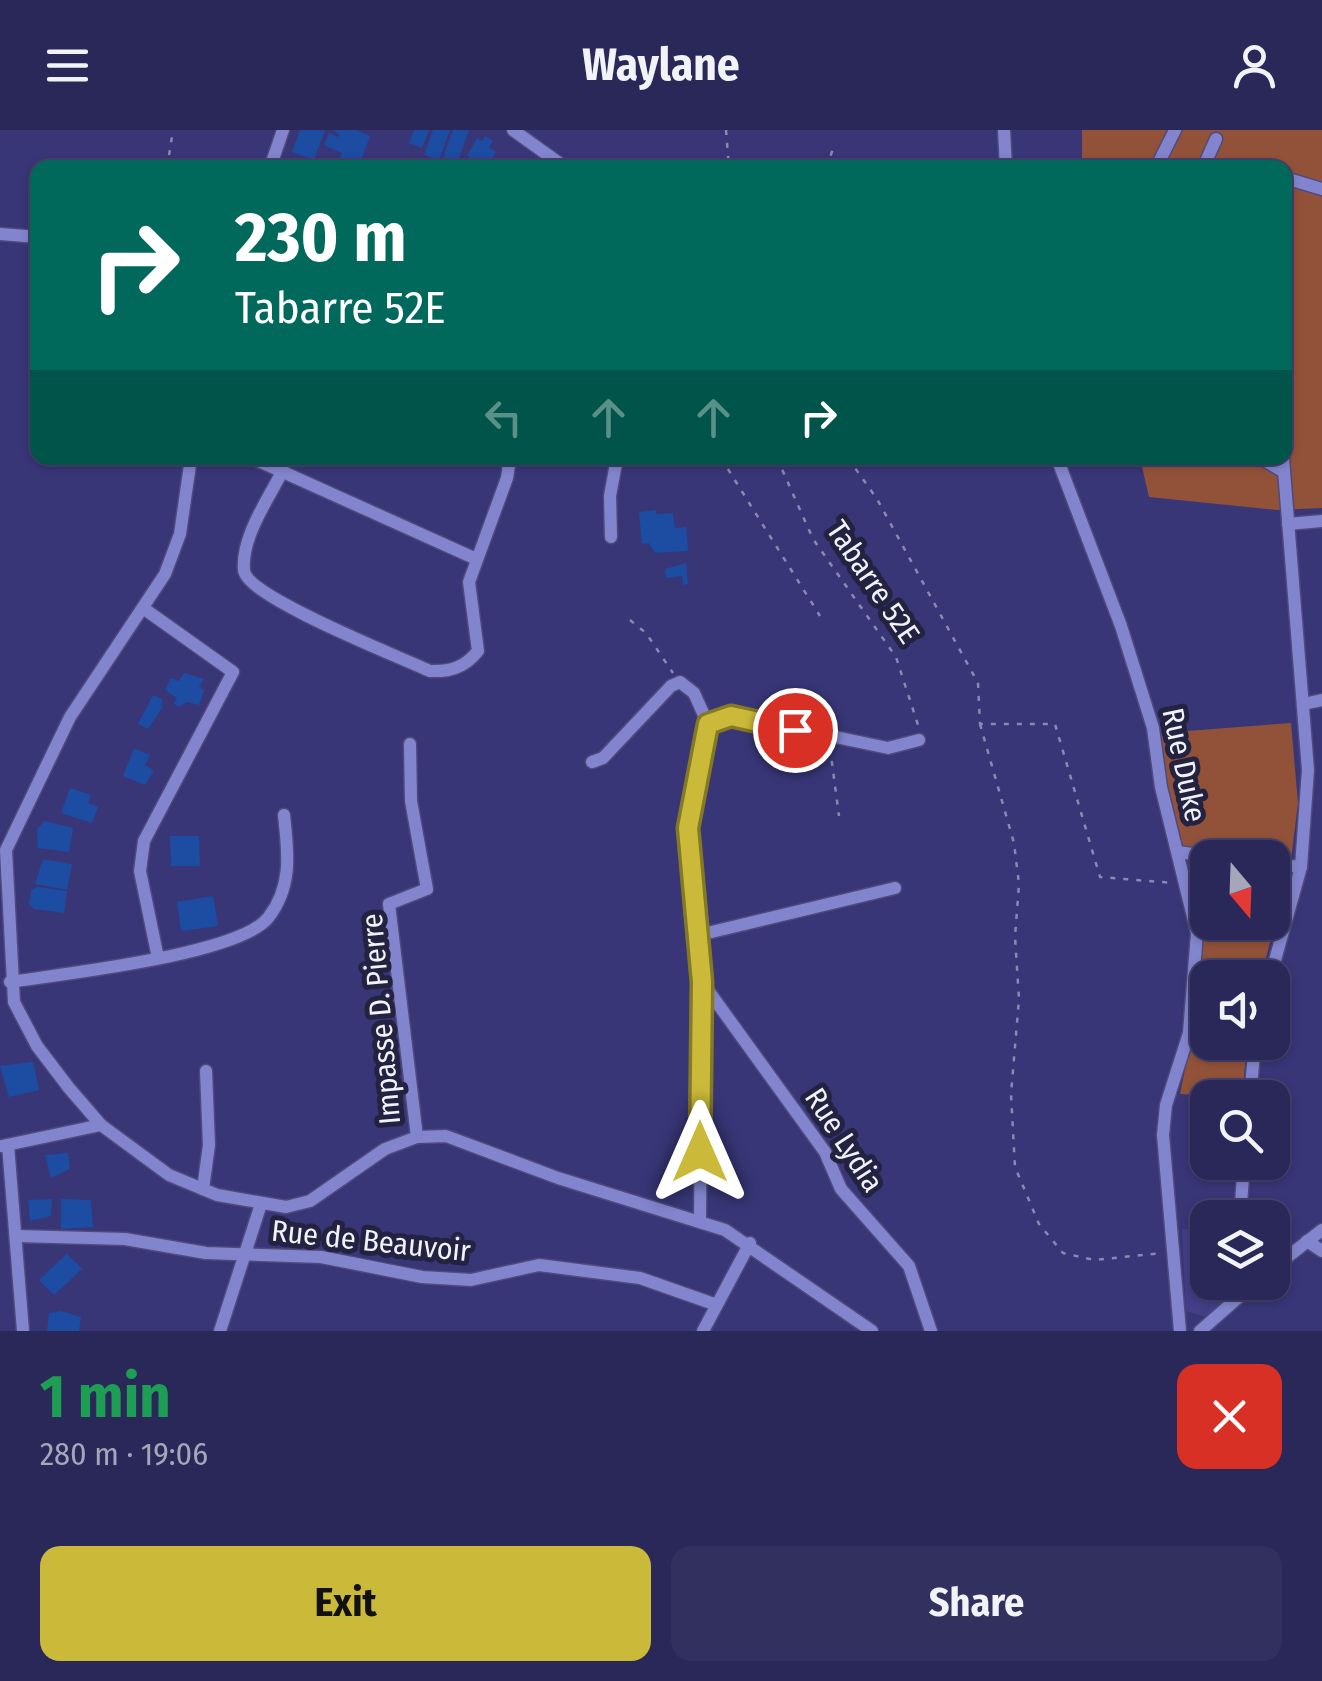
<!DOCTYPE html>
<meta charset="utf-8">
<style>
body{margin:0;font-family:"Fira Sans Condensed",sans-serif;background:#32305f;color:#f1f3f6;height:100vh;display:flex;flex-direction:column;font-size:38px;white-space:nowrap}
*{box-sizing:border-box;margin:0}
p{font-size:32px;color:#a5a6ba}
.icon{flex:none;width:55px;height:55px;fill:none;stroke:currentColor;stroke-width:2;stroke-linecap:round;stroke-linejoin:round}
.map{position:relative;height:1201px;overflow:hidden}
.sheet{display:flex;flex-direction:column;background:#2a2859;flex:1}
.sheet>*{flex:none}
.guide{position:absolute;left:30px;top:30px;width:1262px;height:305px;border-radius:20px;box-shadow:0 2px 8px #0004,0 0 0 2px #46446f;background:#00695c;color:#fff;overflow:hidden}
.needle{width:65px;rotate:161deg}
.buttons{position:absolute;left:1190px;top:710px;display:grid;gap:20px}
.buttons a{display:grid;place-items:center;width:100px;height:100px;border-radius:20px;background:#2a2859;box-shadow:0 2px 8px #0004,0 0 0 2px #46446f;font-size:50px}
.pin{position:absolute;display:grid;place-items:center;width:85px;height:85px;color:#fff;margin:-42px;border:5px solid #fff;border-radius:50%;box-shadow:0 2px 10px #0007}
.me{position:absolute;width:110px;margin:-55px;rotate:0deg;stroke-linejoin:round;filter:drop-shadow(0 0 8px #0008)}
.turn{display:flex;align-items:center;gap:35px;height:210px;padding:0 40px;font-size:45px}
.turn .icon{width:130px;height:130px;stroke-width:2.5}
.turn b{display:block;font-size:70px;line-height:85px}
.lanes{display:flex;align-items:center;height:95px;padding:0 40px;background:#0003;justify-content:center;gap:50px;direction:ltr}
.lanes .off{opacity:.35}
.round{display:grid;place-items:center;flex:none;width:105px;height:105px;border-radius:20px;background:#32305f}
.overview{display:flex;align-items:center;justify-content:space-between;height:170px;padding:0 40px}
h1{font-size:60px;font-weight:700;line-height:75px;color:#1e9e55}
.action{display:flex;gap:20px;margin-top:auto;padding:20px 40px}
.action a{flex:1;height:115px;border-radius:20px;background:#cbba39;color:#111;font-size:40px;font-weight:700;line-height:115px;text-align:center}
.action a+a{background:#32305f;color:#f1f3f6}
header{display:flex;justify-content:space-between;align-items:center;height:130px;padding:0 40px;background:#2a2859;font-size:45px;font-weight:700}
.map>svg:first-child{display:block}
.built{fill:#423f88}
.green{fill:#92523a}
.building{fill:#1d4ca3}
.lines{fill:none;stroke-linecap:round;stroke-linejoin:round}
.minor-casing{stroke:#4f4a7c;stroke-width:15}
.path{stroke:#8989b1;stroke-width:2.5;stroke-dasharray:5 8;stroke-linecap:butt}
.minor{stroke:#8285cd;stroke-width:12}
.route-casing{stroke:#847925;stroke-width:25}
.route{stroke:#cbba39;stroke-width:18}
.labels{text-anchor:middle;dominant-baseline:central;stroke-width:10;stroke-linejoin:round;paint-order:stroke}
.street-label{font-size:30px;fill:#f1f2fa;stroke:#232341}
</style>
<header><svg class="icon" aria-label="menu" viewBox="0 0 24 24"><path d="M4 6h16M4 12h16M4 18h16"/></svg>Waylane<svg class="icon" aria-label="person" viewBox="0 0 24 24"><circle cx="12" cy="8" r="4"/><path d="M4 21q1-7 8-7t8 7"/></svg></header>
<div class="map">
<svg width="1322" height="1201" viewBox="0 0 1322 1201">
<rect width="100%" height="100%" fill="#383677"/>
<!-- built -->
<path class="built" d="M1182 1099 1207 1100 1208 1152 1226 1153 1225 1172 1206 1187 1186 1181Z"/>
<!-- green -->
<g class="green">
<path d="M1082 0H1322V378L1277 380 1149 367 1140 328H1285V38L1082 37Z"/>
<path d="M1291 593 1298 673 1291 730 1183 717 1162 633 1161 603Z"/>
<path d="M1187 728 1207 731 1208 792H1272L1273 742 1288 744 1261 847 1208 848V912L1247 913 1242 967 1180 964 1192 904 1204 803Z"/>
</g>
<!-- building -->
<g class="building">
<path d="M300 0H325L314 30 292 22Z"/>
<path d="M332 0H357L370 6 360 33 339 30 342 23 324 15 329 3 338 7 340 4Z"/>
<path d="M414 0H429L422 18 409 13Z"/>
<path d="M433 0H450L439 30 424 25Z"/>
<path d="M453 0H469L456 36 442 31Z"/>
<path d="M485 6 493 11 489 18 496 22 487 37 467 26 477 8 482 11Z"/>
<path d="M656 380V384L673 383 675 398 686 397 688 421 655 423 649 413 642 414 639 382Z"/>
<path d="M686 433 688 454 683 455 682 446 666 448 665 439Z"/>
<path d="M184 543 204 549 199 557 204 560 199 575 187 572 179 577 174 574 177 568 165 560 171 548 179 551Z"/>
<path d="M153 565 162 569V578L148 599 138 594Z"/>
<path d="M134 618 150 625 145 635 154 641 145 655 123 646Z"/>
<path d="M70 658 91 665 88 673 98 677 92 693 61 683Z"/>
<path d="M45 691 73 698 69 722 38 718 37 699Z"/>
<path d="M170 706H199L200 736H171Z"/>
<path d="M43 729 72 734 67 760 35 754Z"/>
<path d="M37 757 67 761 64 783 34 779 29 774 31 760Z"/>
<path d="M213 766 218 796 181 801 177 772Z"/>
<path d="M33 932 39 960 9 967 0 936Z"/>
<path d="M68 1023 70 1039 51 1048 45 1025Z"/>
<path d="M52 1069 51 1086 30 1091 28 1070Z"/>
<path d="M61 1069 91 1070 93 1097 61 1099Z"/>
<path d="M67 1124 82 1139 54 1165 39 1150Z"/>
<path d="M61 1181 81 1187 79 1201H47L49 1183Z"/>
</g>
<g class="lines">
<!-- minor casing -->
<g class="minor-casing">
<g id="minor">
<path d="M513 0 566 38"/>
<path d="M1004 0 1006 38"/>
<path d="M270 38 283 0"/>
<path d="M1156 38 1175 0"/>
<path d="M1203 38 1216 9"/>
<path d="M1285 48 1322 59"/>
<path d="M0 104 38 107"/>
<path d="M191 328 180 404 165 444 70 587 6 720 14 872 37 916 69 958 101 995 169 1045 217 1065 286 1077 310 1071 385 1019 417 1007 446 1006 558 1048 725 1100 872 1201"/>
<path d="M252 328 474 428"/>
<path d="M1057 328 1121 496 1153 598 1161 657 1197 803 1189 903 1166 975 1163 1005 1180 1201"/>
<path d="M1261 328 1284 342"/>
<path d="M283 340C269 368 241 407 244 440 246 467 400 527 430 541 451 542 465 537 478 521L469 452 507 348 510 328"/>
<path d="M1288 394 1322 391"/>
<path d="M611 407 610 366 617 328"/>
<path d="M143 478 233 542 144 711 140 741 158 828"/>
<path d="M1303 574 1322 570"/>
<path d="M410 614 411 671 427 759 389 774 417 1007"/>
<path d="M592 632 603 628 671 556 680 552 694 563 708 594"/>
<path d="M1178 722 1223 728"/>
<path d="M1272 734 1301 737"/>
<path d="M699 805 895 758"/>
<path d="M1270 848 1301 737 1308 640 1283 328"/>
<path d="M10 852C61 844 238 825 268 788 293 756 288 722 284 685"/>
<path d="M702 852 825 1022 841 1059 909 1136 931 1201"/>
<path d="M1250 968 1255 912"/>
<path d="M8 1015 23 1201"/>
<path d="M2 1016 101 995"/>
<path d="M203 1059 209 1015 206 941"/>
<path d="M1240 1088 1244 1032"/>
<path d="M700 1089 702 852 688 698 708 594 731 585 888 618 919 610"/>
<path d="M17 1106 125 1109 206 1123 321 1127 422 1147 471 1150 539 1135 640 1148 714 1174"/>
<path d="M1307 1111 1322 1121"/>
<path d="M1272 1139 1322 1100"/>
<path d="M220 1201 261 1074"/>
<path d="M703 1201 750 1113"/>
<path d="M1200 1201 1256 1152"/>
</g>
</g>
<!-- path -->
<g class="path">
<path d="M726 0 729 38"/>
<path d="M167 38 173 0"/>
<path d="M827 38 833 18"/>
<path d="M721 328 820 486"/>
<path d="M777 328 813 409 896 527 919 598"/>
<path d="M848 328 877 369 978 553 980 594H1055L1100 747 1173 753"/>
<path d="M630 490 646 503 673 543"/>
<path d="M980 594 1014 713 1019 754 1015 807 1019 869 1011 964 1015 1037 1039 1094 1063 1123 1094 1130 1162 1123"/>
<path d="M830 618 839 686"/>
</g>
<!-- minor -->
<use href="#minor" class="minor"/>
</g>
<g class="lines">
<!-- route casing -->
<g class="route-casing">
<path id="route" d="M700 1022 702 852 688 698 708 594 731 586 795 600"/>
</g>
<!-- route -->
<use href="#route" class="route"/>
</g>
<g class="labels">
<!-- street labels -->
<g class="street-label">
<text transform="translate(873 452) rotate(56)">Tabarre 52E</text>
<text transform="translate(1184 635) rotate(78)">Rue Duke</text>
<text transform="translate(381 889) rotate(-95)">Impasse D. Pierre</text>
<text transform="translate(844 1010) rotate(57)">Rue Lydia</text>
<text transform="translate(371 1111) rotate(6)">Rue de Beauvoir</text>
</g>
</g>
</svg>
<div class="buttons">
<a><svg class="needle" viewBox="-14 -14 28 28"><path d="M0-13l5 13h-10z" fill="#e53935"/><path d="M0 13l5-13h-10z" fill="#a5a6ba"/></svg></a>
<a><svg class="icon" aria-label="sound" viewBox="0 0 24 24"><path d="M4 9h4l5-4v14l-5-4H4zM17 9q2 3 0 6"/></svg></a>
<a><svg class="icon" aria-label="search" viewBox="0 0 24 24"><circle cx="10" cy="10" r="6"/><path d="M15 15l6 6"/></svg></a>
<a><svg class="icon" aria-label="layers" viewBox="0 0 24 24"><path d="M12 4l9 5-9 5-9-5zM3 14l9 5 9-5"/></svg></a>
</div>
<div class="pin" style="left:795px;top:600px;background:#d93025"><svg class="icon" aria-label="arrive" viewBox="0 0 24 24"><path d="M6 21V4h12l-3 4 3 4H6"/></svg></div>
<svg class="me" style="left:700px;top:1022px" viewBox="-20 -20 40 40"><path d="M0-17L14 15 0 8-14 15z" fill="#cbba39" stroke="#fff" stroke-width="4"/></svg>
<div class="guide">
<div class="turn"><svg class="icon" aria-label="right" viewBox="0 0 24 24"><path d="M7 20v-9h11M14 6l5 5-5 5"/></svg><div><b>230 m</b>Tabarre 52E</div></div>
<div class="lanes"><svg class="icon off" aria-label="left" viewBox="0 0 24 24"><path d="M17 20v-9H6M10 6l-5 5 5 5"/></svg><svg class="icon off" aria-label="ahead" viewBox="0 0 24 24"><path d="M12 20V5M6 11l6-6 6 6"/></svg><svg class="icon off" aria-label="ahead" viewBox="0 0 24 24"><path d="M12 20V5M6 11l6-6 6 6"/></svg><svg class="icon" aria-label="right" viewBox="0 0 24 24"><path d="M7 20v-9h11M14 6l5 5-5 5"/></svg></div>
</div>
</div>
<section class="sheet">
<div class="overview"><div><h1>1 min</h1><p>280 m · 19:06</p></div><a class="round" style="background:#d93025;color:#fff"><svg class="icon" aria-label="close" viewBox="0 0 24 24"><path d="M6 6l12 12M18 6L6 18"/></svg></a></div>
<div class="action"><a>Exit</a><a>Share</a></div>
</section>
